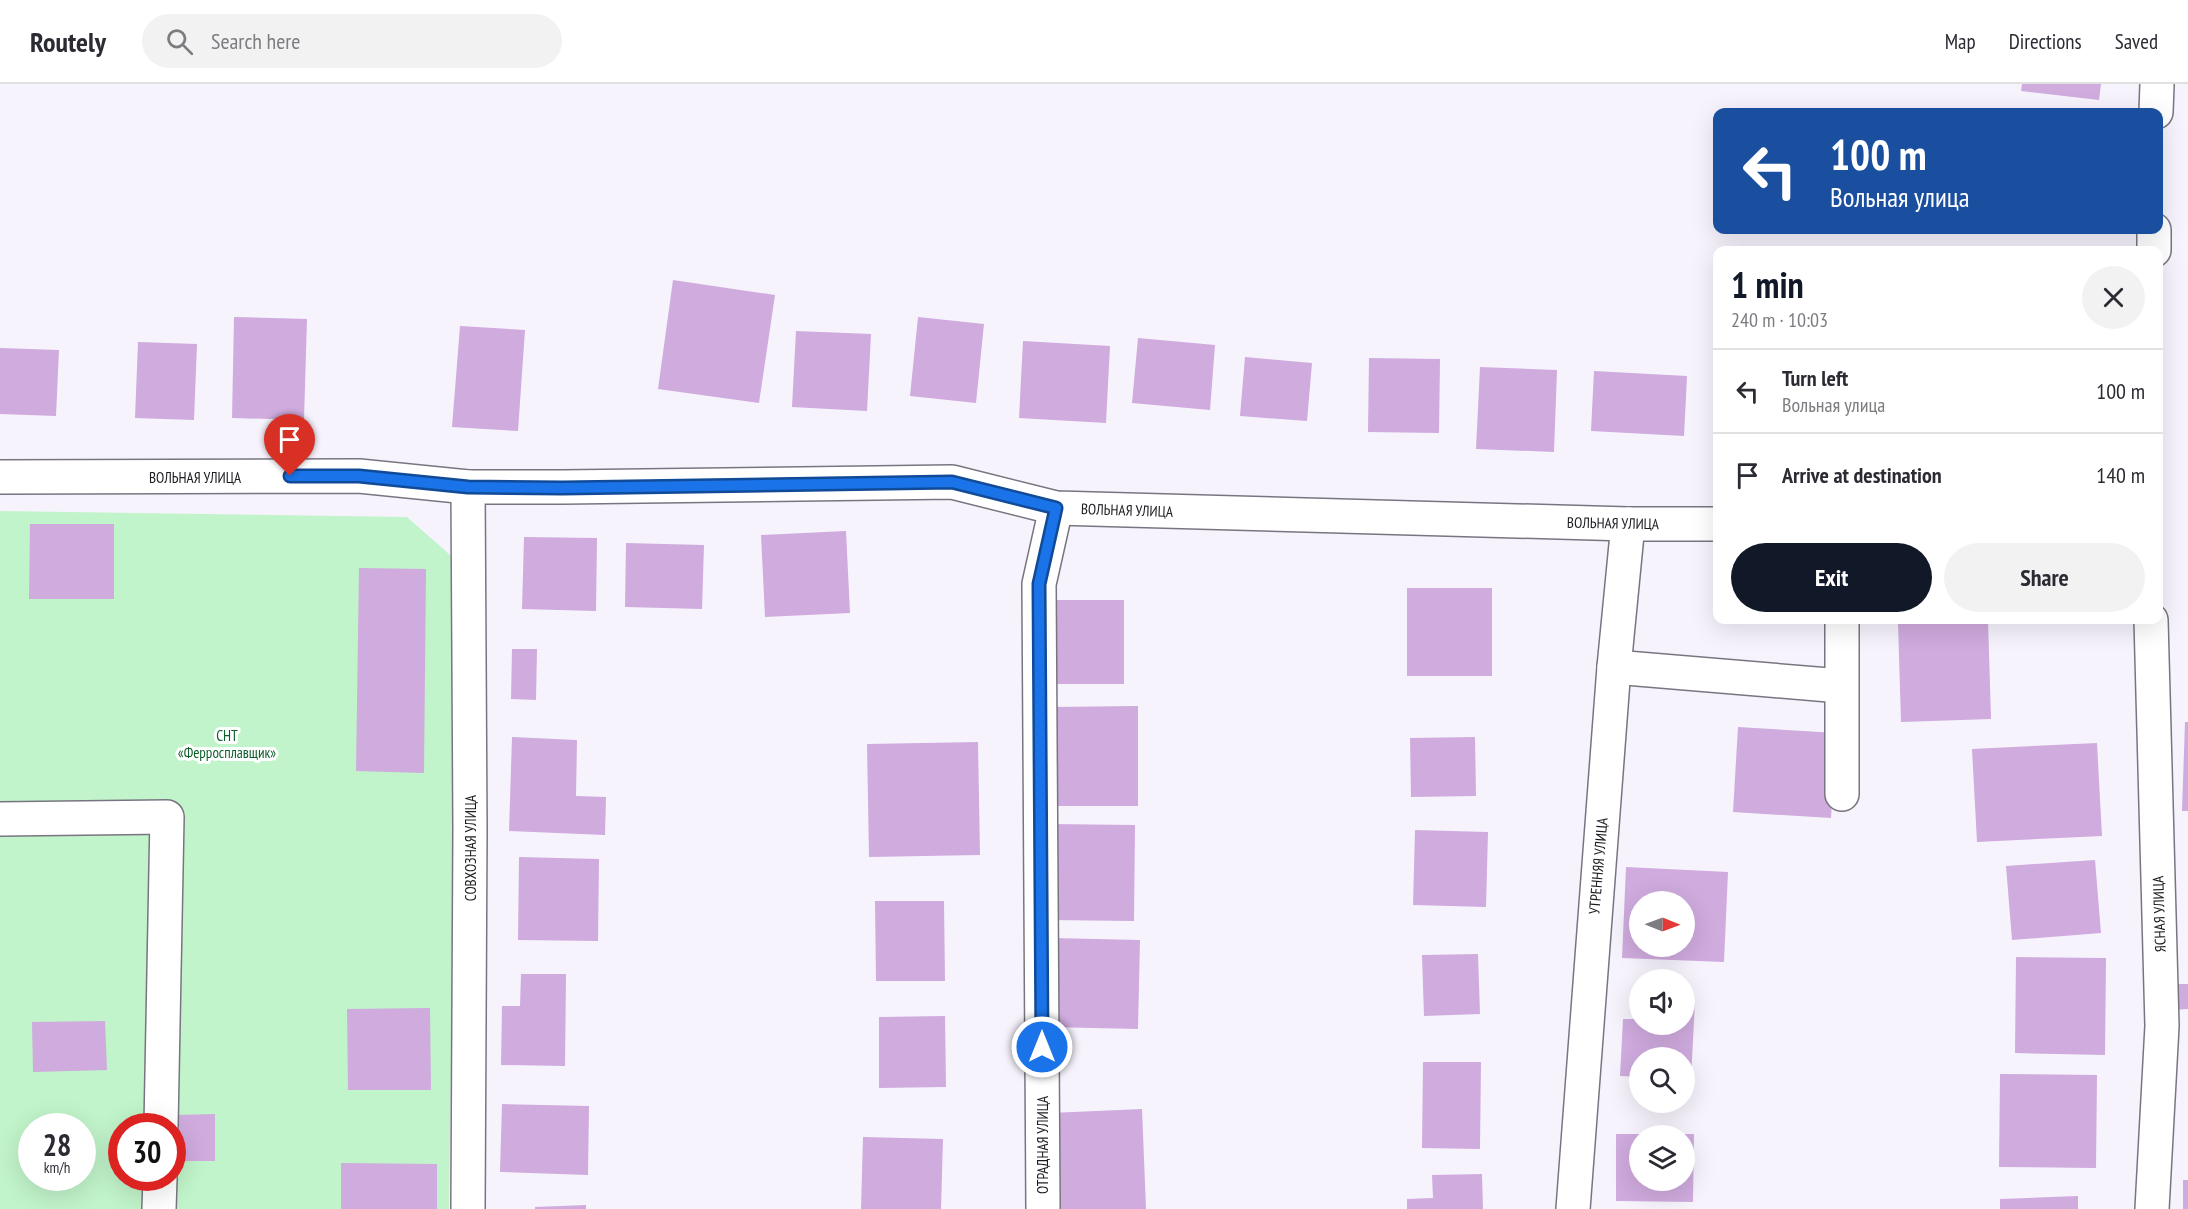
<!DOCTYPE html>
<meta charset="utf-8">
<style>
body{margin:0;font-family:"PT Sans Narrow",sans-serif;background:#f2f2f3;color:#2b2b33;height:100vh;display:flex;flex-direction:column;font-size:22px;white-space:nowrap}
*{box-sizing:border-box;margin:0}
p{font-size:20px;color:#7c7c81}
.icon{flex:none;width:33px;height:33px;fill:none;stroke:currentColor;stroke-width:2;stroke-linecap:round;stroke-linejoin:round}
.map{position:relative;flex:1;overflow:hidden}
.panel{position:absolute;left:1713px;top:162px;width:450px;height:378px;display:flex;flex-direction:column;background:#fff;border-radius:12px;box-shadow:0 6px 24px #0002}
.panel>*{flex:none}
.top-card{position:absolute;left:1713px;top:24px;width:450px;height:126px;border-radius:12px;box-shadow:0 6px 24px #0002;background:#1a4fa0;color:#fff;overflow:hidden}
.needle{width:39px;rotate:91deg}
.controls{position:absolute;left:1629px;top:807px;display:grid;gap:12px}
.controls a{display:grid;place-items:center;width:66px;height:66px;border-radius:50%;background:#fff;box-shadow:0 6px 24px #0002;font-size:30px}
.speed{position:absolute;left:18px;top:1029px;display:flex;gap:12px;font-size:30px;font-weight:700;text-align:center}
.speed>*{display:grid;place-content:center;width:78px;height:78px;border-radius:50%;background:#fff;box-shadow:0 6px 24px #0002;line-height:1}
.speed small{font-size:15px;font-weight:400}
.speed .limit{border:9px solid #d22;background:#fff;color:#111}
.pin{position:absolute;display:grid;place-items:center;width:51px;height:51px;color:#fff;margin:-62px -26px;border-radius:50% 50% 50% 0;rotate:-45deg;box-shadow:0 0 6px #0007}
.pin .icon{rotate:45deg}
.me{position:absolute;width:66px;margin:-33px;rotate:0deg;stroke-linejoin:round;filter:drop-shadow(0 0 4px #0008)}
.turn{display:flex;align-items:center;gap:21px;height:126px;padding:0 18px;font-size:27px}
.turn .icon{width:78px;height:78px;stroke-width:2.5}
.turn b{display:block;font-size:42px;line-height:51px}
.round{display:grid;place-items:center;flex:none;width:63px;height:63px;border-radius:32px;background:#f2f2f3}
.summary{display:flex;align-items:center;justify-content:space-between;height:102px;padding:0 18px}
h1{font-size:36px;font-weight:600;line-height:45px;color:#111827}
.primary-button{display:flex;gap:12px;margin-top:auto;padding:12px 18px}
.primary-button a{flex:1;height:69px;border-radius:36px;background:#111827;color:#fff;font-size:24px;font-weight:600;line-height:69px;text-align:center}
.primary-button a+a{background:#f2f2f3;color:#2b2b33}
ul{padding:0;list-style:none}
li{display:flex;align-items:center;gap:18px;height:84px;padding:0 18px;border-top:2px solid #e1e1e2}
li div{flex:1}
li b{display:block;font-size:22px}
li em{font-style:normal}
header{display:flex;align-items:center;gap:36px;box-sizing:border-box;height:84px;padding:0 30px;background:#fff;border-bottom:2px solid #e1e1e2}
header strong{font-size:28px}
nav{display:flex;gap:33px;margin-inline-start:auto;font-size:21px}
.search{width:420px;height:54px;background:#f2f2f3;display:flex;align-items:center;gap:15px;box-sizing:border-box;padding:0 21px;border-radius:33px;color:#7c7c81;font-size:22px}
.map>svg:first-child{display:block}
.green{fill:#c1f4ca;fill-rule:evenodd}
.building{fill:#cfabde;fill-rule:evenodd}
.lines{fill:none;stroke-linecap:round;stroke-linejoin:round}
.minor-casing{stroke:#797580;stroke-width:36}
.minor{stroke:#fff;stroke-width:33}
.route-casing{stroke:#114b97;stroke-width:15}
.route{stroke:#1a73e8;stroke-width:10}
.labels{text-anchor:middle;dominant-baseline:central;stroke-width:6;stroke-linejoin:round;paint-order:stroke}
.street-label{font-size:15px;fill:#1c1a1f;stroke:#fff}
.park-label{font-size:15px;fill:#0c5f2b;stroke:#fff}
</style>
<header>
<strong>Routely</strong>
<div class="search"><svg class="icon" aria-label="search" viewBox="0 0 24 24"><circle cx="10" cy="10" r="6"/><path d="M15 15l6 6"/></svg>Search here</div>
<nav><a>Map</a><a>Directions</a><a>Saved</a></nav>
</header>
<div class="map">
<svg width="2188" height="1125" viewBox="0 0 2188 1125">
<rect width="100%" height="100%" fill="#f7f3fd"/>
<!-- green -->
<path class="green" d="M0 427 407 433 458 478 449 1125H0ZM32 1042H82V1094H32ZM122 1042H172V1094H122Z"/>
<!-- building -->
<g class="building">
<path d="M2022 0H2101L2099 16 2021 7Z"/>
<path d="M673 196 775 211 759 319 658 305Z"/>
<path d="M234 233 307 235 304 336 232 334Z"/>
<path d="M918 233 984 240 976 319 910 312Z"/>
<path d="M460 242 525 246 518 347 452 343Z"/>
<path d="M796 247 871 250 867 327 792 323Z"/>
<path d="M1138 254 1215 261 1210 326 1132 319Z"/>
<path d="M1023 257 1110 262 1106 339 1019 334Z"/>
<path d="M138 258 197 260 194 336 135 334Z"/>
<path d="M0 264 59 266 56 332 0 330Z"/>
<path d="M1245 273 1312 279 1307 337 1240 332Z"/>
<path d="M1369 274 1440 275 1439 349 1368 348Z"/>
<path d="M1480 283 1557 286 1554 368 1476 365Z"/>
<path d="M1594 287 1687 292 1684 352 1591 347Z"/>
<path d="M30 440H114V515H29Z"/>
<path d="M846 447 850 529 765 533 761 451Z"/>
<path d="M524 453 597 454 596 527 522 525Z"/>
<path d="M626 459 704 461 702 525 625 523Z"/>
<path d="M359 484 426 485 424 689 356 687Z"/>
<rect x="1407" y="504" width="85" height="88"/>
<path d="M1049 516H1124V600H1050Z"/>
<path d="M1988 536 1991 635 1901 638 1898 539Z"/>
<path d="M512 565H537L536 616 511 615Z"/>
<path d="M1138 622V722H1052L1051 623Z"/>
<path d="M2185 638H2188V727H2182Z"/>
<path d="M1738 643 1836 649 1831 734 1733 728Z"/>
<path d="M512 653 577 656 576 712 606 713 605 751 509 747Z"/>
<path d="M1475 653 1476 712 1411 713 1410 654Z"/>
<path d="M978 658 980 771 869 773 867 660Z"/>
<path d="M2097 659 2102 752 1977 758 1972 665Z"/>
<path d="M1049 740 1135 741 1134 837 1048 836Z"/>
<path d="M1415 746 1488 748 1486 823 1413 821Z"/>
<path d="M519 773 599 775 598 857 518 856Z"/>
<path d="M2095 776 2101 849 2012 856 2006 782Z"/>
<path d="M1626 783 1728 788 1724 878 1622 874ZM1640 818H1684V862H1640Z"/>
<path d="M875 817H944L945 897H876Z"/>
<path d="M1052 854 1140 856 1138 945 1049 943Z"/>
<path d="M1478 870 1480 930 1424 932 1422 871Z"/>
<path d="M2016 873 2106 874 2105 971 2015 969Z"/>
<path d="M521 890H566L565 982 501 981 502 922H520Z"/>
<path d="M2170 900H2188V925L2171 926Z"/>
<path d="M1684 917H1695L1691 996H1684V974H1640V993L1620 992 1623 935H1640V940H1684Z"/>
<path d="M430 924 431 1006H348L347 925Z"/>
<path d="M945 932 946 1003 879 1004V933Z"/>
<path d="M105 937 107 986 33 988 32 938Z"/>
<path d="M1423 978H1481L1480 1065 1422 1064Z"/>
<path d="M2000 990 2097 991 2096 1084 1999 1083Z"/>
<path d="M502 1020 589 1022 588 1091 500 1088Z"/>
<path d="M1142 1025 1146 1125H1054L1050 1029Z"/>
<path d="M215 1030V1077H176V1031Z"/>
<path d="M1616 1050H1640V1096H1684V1050H1694L1693 1118 1616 1117Z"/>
<path d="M863 1053 943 1055 941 1125H861Z"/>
<path d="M341 1079 437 1080V1125H341Z"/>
<path d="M1482 1090 1483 1125H1407V1115L1433 1114 1432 1091Z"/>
<rect x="2183" y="1096" width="5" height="29"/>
<path d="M2078 1112V1125H2000V1115Z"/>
<path d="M586 1121V1125H535V1123Z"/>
</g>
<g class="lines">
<!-- minor casing -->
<g class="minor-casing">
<g id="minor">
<path d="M2156 28 2157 0"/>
<path d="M2154 166V146"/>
<path d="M0 393 359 392 468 403H563L952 398 1056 424 1628 440H1718"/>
<path d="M2151 536 2162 942 2152 1125"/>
<path d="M1614 583 1841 602"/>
<path d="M1842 710V536"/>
<path d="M0 735 167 733 161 1042"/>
<path d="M159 1125 160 1094"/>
<path d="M468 1125 470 744 468 403"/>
<path d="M1043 1125 1039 500 1056 424"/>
<path d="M1573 1125 1614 583 1628 440"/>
</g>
</g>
<!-- minor -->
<use href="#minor" class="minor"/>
</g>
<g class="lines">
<!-- route casing -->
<g class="route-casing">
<path id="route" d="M290 392H359L468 403 563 404 952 398 1056 424 1039 500 1042 963"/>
</g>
<!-- route -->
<use href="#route" class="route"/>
</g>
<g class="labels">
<!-- street labels -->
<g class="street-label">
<text x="195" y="393">ВОЛЬНАЯ УЛИЦА</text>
<text transform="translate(1127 426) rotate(2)">ВОЛЬНАЯ УЛИЦА</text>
<text transform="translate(1613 439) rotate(1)">ВОЛЬНАЯ УЛИЦА</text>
<text transform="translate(470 764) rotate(-90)">СОВХОЗНАЯ УЛИЦА</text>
<text transform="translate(1598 782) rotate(-85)">УТРЕННЯЯ УЛИЦА</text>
<text transform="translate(2159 830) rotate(-92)">ЯСНАЯ УЛИЦА</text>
<text transform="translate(1042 1061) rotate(-90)">ОТРАДНАЯ УЛИЦА</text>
</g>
<!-- park labels -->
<g class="park-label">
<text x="227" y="651">СНТ<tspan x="227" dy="17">«Ферросплавщик»</tspan></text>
</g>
</g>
</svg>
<div class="controls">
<a><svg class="needle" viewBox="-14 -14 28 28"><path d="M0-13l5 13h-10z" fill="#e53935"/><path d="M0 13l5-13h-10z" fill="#7c7c81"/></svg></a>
<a><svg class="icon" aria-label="sound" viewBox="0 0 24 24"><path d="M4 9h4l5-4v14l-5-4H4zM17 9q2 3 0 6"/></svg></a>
<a><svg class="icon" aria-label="search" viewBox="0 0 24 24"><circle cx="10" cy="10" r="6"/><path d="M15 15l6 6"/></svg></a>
<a><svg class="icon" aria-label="layers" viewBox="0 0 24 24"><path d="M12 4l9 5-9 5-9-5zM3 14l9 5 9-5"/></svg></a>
</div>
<div class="speed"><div>28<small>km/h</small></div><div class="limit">30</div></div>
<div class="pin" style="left:290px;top:392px;background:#d93025"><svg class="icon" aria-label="arrive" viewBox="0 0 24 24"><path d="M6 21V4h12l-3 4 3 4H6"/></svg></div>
<svg class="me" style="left:1042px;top:963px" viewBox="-20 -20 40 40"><circle r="17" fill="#1a73e8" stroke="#fff" stroke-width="3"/><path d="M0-11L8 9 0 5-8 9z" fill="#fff"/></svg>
<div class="top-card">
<div class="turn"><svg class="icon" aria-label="left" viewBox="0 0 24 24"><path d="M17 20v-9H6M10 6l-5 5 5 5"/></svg><div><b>100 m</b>Вольная улица</div></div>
</div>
<section class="panel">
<div class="summary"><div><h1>1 min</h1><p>240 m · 10:03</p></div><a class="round"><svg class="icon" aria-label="close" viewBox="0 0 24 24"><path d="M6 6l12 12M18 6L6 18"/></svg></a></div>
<ul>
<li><svg class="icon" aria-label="left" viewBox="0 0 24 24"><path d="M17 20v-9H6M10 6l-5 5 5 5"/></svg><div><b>Turn left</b><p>Вольная улица</p></div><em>100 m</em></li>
<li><svg class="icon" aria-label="arrive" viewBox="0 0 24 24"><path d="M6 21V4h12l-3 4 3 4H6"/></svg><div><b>Arrive at destination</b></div><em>140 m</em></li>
</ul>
<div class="primary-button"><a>Exit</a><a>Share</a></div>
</section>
</div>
